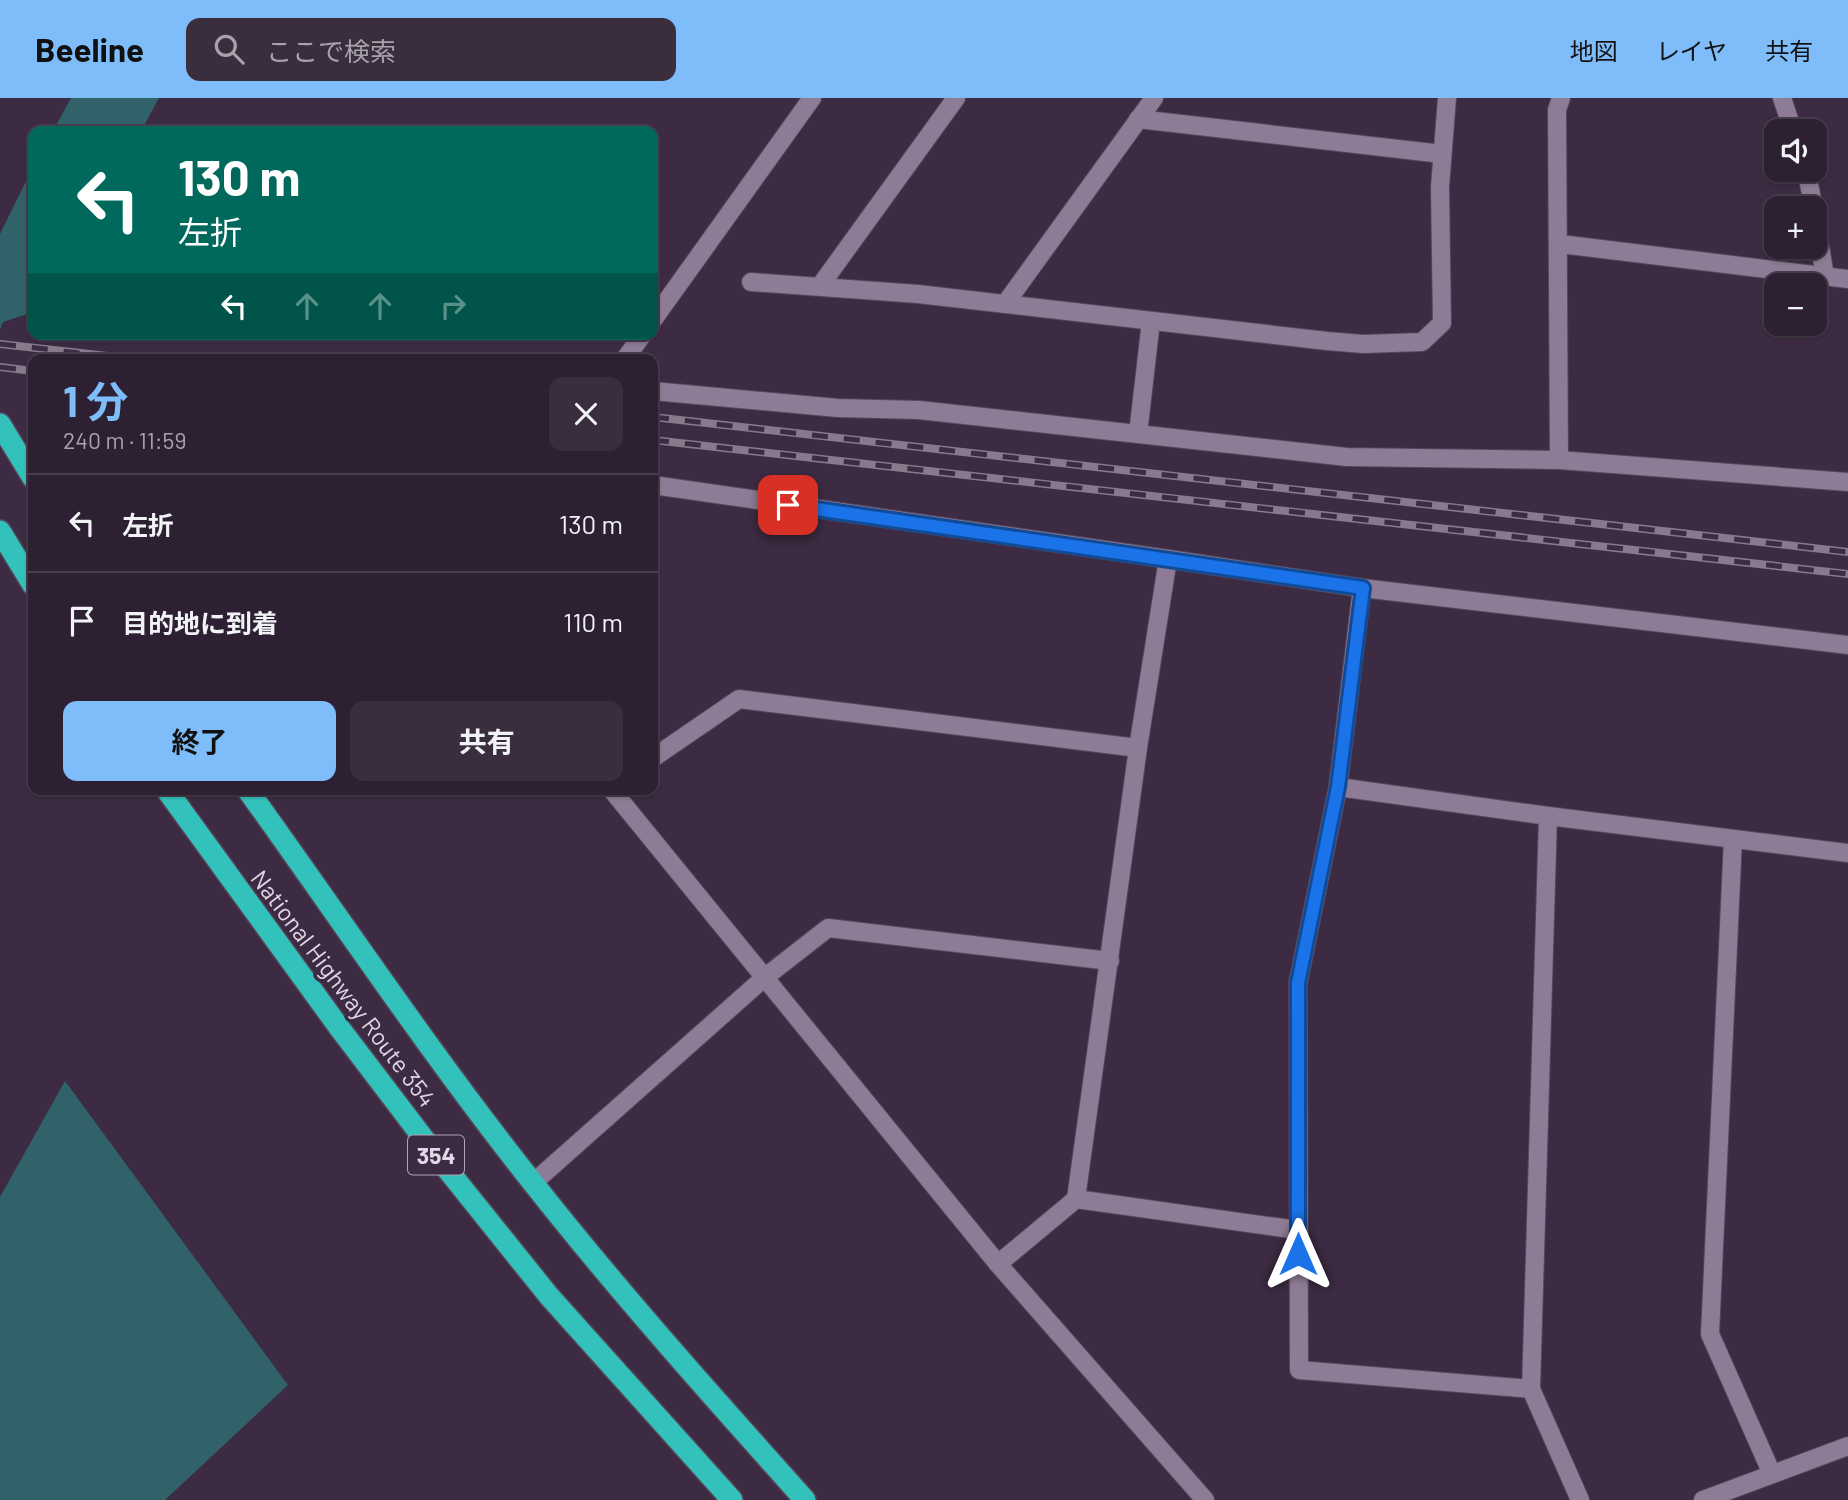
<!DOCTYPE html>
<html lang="ja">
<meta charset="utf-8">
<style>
body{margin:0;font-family:Barlow,"Noto Sans JP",sans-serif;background:#392d3e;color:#f1f3f6;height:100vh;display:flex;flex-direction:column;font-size:26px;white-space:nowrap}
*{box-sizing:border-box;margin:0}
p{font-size:23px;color:#a7a3ac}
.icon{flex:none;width:38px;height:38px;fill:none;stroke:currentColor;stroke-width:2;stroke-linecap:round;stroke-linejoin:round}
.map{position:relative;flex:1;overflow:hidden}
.sheet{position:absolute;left:28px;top:256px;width:630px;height:441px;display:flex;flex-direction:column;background:#2d2032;border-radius:14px;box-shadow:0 2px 5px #0004,0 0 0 2px #483e4d}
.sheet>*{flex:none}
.banner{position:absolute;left:28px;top:28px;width:630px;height:214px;border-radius:14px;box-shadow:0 2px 5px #0004,0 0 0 2px #483e4d;background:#00695c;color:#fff;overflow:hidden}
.buttons{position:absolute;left:1764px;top:21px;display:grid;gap:14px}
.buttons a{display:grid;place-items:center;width:63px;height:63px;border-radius:14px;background:#2d2032;box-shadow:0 2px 5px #0004,0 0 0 2px #483e4d;font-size:35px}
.pin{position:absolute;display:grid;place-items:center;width:60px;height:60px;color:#fff;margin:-30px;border-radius:14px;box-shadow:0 4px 10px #0006}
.me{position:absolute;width:77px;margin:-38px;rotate:0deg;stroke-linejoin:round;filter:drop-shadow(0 0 5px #0008)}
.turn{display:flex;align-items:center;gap:24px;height:147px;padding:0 35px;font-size:32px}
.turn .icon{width:91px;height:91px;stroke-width:2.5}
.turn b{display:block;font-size:49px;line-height:60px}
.lanes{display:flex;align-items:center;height:66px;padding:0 35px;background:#0003;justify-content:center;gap:35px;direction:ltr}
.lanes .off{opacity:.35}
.round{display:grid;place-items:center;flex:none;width:74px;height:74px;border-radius:14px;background:#392d3e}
.overview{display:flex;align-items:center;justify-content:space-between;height:119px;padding:0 35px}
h1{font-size:42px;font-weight:700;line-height:52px;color:#7fbdfa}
.button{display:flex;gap:14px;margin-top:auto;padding:14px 35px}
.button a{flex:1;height:80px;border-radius:14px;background:#7fbdfa;color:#111;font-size:28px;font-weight:700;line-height:80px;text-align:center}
.button a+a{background:#392d3e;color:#f1f3f6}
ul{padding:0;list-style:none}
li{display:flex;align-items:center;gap:21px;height:98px;padding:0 35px;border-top:2px solid #483e4d}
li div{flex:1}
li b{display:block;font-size:26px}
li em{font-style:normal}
header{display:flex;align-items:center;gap:42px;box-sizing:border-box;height:98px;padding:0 35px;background:#7fbdfa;color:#111}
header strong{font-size:33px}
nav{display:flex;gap:38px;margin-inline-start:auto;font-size:24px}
.search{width:490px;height:63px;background:#392d3e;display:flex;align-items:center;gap:18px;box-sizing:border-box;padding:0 24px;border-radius:14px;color:#a7a3ac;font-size:26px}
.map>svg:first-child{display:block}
.water{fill:#316269}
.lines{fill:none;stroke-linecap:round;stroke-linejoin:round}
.street-casing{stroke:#554659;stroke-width:20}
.highway-casing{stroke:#554659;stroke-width:24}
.street{stroke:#8e7b95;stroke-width:18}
.highway{stroke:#33c2bb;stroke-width:21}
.rail-casing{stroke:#887a8d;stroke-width:8}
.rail{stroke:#3c2b42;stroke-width:5;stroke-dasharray:16;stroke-linecap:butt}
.route-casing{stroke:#114b97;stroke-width:18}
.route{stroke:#1a73e8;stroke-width:12}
.labels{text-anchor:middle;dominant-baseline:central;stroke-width:7;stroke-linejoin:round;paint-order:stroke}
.shield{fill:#3c2b42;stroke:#b0a3b5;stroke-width:2}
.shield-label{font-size:23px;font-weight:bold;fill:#e2d7e6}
.street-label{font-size:24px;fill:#e2d7e6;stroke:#3c2b42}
</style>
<header>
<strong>Beeline</strong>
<div class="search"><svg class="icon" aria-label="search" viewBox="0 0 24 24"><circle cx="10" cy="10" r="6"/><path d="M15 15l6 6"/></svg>ここで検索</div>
<nav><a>地図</a><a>レイヤ</a><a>共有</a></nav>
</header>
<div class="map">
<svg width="1848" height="1402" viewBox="0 0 1848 1402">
<rect width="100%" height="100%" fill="#3c2b42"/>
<!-- water -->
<g class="water">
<path d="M71 0H159L141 33H53Z"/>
<path d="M33 69V214L3 224 0 232V136Z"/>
<path d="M65 983 288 1287 165 1402H0V1099Z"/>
</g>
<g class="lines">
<!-- street casing -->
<g class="street-casing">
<g id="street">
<path d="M1782 0 1793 33"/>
<path d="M1138 21 1442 56"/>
<path d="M1806 72 1814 110"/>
<path d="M1815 117 1825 179"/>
<path d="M1560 146 1848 181"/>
<path d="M751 184 918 196 1327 243 1363 246 1422 244 1442 225 1440 89 1447 0"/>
<path d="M820 188 956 0"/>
<path d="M1005 206 1154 0"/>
<path d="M653 222 812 0"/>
<path d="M625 261 643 236"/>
<path d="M653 293 838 310 919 312 1347 359 1559 362 1848 384"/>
<path d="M1138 336 1151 223"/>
<path d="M1559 362 1557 12 1561 0"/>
<path d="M653 387 1168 461"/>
<path d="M653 660 739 601 1138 650"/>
<path d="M1338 689 1548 718 1531 1291 1580 1402"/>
<path d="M611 691 998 1166 1205 1402"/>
<path d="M1548 718 1848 755"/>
<path d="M1733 741 1710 1236 1772 1376"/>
<path d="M533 1085 764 880 828 830 1110 863"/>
<path d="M1297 1132 1076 1101 1138 650 1168 461 1362 490"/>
<path d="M998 1166 1076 1101"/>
<path d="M1531 1291 1299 1272 1298 885 1338 689 1362 490 1848 547"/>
<path d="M1703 1402 1848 1348"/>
</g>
</g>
<!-- highway casing -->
<g class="highway-casing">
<g id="highway">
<path d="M0 326 33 380"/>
<path d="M0 433 33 487"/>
<path d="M166 691 341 932 443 1066 549 1198 732 1402"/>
<path d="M247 691C342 823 432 958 533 1085 619 1194 712 1298 805 1402"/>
</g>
</g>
<!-- street -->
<use href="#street" class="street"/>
<!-- highway -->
<use href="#highway" class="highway"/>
<!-- rail casing -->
<g class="rail-casing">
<g id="rail">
<path d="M0 246 134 261"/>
<path d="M0 269 33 273"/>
<path d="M653 319 1848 454"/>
<path d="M653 342 1848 476"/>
</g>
</g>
<!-- rail -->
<use href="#rail" class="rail"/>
</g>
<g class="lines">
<!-- route casing -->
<g class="route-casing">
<path id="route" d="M788 407 1363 490 1338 689 1298 885V1156"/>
</g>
<!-- route -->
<use href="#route" class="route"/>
</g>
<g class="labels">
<!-- shield labels -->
<rect class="shield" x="408" y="1037.5" width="56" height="39" rx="5"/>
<g class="shield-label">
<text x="436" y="1057">354</text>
</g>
<!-- street labels -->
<g class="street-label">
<text transform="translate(344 890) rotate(53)">National Highway Route 354</text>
</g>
</g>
</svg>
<div class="buttons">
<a><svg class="icon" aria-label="sound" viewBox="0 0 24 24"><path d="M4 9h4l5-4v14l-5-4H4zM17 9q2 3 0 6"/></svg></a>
<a>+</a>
<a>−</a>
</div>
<div class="pin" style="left:788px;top:407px;background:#d93025"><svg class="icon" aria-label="arrive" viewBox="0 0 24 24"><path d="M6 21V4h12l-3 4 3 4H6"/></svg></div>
<svg class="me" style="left:1298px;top:1156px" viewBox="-20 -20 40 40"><path d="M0-17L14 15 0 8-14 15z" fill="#1a73e8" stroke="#fff" stroke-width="4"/></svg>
<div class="banner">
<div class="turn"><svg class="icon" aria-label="left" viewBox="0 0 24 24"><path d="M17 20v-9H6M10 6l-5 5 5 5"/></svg><div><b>130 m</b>左折</div></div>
<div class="lanes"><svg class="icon" aria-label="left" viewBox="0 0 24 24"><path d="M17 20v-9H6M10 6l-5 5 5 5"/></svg><svg class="icon off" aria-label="ahead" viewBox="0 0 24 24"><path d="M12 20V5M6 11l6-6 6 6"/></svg><svg class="icon off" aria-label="ahead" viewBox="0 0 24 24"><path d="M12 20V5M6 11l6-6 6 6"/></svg><svg class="icon off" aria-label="right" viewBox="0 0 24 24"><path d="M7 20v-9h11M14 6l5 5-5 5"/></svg></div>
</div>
<section class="sheet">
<div class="overview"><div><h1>1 分</h1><p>240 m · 11:59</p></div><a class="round"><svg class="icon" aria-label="close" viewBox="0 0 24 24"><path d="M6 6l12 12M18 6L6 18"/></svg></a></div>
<ul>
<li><svg class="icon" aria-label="left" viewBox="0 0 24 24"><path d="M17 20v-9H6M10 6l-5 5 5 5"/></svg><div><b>左折</b></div><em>130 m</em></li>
<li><svg class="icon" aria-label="arrive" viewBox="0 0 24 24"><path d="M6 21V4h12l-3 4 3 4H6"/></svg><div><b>目的地に到着</b></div><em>110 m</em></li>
</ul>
<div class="button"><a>終了</a><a>共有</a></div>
</section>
</div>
